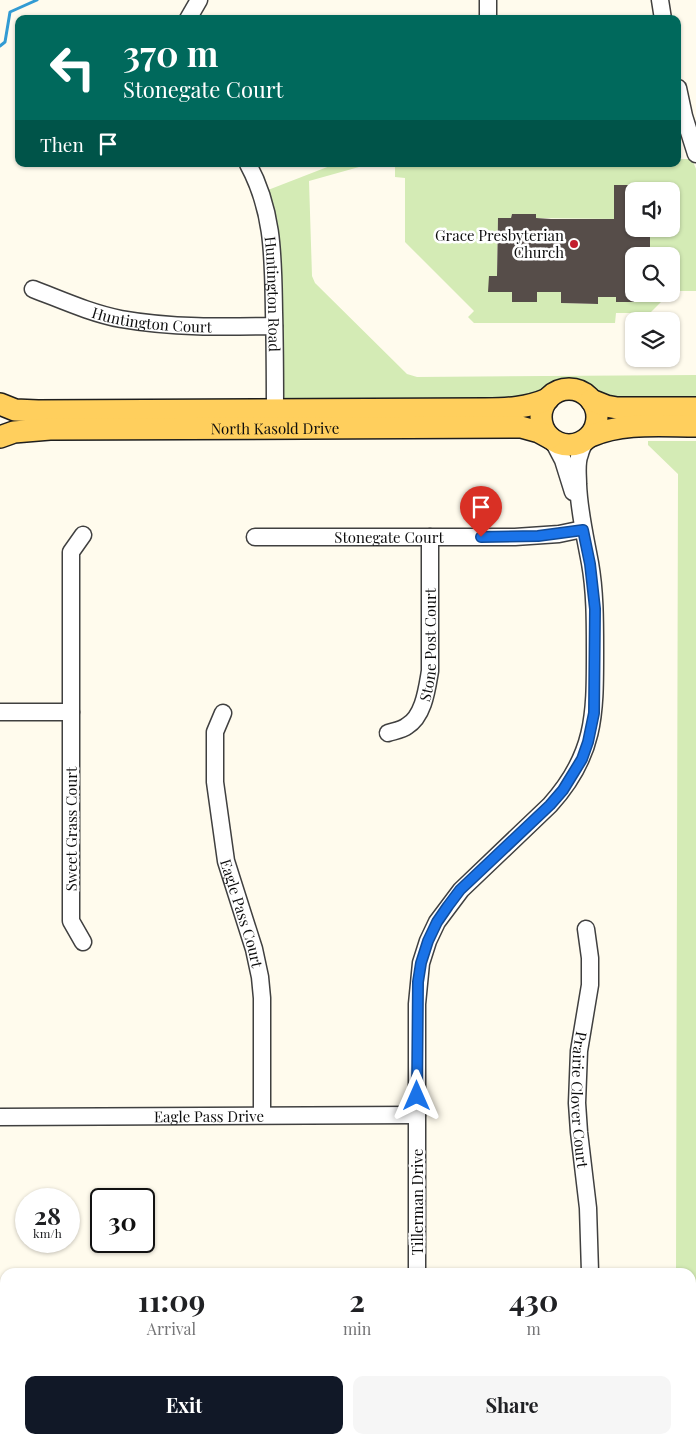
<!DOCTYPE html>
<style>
body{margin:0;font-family:"Playfair Display",serif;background:#f6f6f6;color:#202124;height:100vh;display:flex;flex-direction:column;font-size:19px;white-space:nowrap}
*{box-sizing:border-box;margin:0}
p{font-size:16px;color:#757577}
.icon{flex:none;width:28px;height:28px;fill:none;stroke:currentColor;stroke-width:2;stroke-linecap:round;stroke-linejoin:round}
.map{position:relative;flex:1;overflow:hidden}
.drawer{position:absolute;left:0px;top:1268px;width:696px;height:176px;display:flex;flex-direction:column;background:#fff;border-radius:15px 15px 0 0;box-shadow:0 1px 4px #0004}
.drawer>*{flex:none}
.top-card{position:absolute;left:15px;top:15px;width:666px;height:152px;border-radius:10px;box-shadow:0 1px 4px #0004;background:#00695c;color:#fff;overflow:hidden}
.fabs{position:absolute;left:625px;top:182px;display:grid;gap:10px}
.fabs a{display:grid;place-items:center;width:55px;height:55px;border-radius:10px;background:#fff;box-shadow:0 1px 4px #0004;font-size:25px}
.speed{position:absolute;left:15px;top:1188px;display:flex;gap:10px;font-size:25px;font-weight:700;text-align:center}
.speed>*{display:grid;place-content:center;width:65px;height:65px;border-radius:50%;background:#fff;box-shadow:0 1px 4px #0004;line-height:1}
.speed small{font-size:12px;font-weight:400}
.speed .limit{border:2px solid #111;border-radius:8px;background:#fff;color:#111}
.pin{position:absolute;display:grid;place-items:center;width:42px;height:42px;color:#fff;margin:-51px -21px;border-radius:50% 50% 50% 0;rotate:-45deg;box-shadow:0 0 5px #0007}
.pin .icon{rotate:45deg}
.me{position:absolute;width:55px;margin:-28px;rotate:0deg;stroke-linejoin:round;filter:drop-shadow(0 0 4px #0008)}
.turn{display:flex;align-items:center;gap:18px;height:105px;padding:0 25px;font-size:22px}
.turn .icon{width:65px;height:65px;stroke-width:2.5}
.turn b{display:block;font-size:35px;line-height:42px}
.then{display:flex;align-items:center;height:48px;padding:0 25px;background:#0003;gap:10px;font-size:19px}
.eta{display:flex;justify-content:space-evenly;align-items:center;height:85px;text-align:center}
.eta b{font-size:30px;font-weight:700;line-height:35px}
.primary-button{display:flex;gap:10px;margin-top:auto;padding:10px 25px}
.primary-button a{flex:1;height:58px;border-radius:10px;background:#111827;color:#fff;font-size:20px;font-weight:700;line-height:58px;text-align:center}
.primary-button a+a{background:#f6f6f6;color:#202124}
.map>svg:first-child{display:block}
.green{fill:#d4ebb5}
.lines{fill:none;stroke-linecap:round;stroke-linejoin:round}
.stream{stroke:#329bd3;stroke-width:3}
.building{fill:#564d49}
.minor-casing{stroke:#404040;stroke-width:19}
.major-casing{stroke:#1e1e1e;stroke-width:24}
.minor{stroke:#fff;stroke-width:16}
.major{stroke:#ffcf5d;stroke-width:21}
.route-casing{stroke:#114b97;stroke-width:12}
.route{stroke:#1a73e8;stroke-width:9}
.poi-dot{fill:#c31e2e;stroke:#fff;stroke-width:2}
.labels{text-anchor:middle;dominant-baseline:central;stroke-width:5;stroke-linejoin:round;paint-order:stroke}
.poi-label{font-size:15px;fill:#0d0d0d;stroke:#fff;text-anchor:end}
.street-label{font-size:15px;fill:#0d0d0d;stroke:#fff}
</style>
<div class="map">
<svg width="696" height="1443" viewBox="0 0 696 1443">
<rect width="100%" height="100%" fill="#fffbed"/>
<!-- green -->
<g class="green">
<path d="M678 159H692L696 169V291H671V256H650V229H671V191H650L649 185H615L614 219 536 218V214H512L511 218H498L497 273 499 276H489V292H512V302H537V292H561V303L598 304V287L616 286V302H649L650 294H669L650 313H616L615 323H474L468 317 474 311 405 242V178L395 177V167H359L309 181 312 276 315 283 407 374 417 377 696 375V402H609L582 385 568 383 556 386 534 401H288L283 396 281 388 279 242 277 219 268 190 335 164H678Z"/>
<path d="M648 441H696V1421L691 1422V1272H676L678 474 648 445Z"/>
</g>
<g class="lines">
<!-- stream -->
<path class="stream" d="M0 46 5 42 10 12 37 0"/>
</g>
<!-- building -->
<path class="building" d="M614 185H634V229H650V256H634V302H616V297H598V304L561 303V292H537V302H512V292H488L489 276H497L498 218H511L512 214H536V218L551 219H614Z"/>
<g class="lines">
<!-- minor casing -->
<g class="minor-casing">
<g id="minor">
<path d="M488 0V19"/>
<path d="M660 0 663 19"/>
<path d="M188 19 199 0"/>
<path d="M678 88 684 116 696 154"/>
<path id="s1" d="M248 164C274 212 273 258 274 312 275 348 275 385 275 422"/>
<path id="s2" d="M33 289C62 300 90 313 121 319 172 328 223 327 274 326"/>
<path d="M553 441 563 460 573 492"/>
<path d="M83 535 71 552V921L83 942"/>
<path id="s3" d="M255 537H515L559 534 583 529"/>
<path d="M0 712H71"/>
<path id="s4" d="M223 713 215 732V782L226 861 254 949 260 977 262 998V1115"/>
<path id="s5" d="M388 733C394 731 402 730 407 726 424 716 427 688 430 671V537"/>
<path id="s6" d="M586 929 590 958V985L579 1051 577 1103 579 1132 588 1208 590 1272"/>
<path id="s7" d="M0 1117 417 1115"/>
<path d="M417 1272V1004L421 963 428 941 437 922 461 890 550 805C596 754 595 713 595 650 595 620 595 591 590 563 585 536 579 511 578 484 578 474 576 463 580 454 581 449 584 444 586 440"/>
<path d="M691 1432H696"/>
<path d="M124 1439 126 1443"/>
<path d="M519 1439V1443"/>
<path d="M391 1443 392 1439"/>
</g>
</g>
<!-- major casing -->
<g class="major-casing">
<g id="major">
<circle cx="569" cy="417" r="28"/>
<path d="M591 400 606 406 617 408H696"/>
<path d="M0 404 15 410 38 411 485 409C507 409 527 408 548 399"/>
<path d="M591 436C623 422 661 426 696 426"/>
<path id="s8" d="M0 437 14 432 50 429 521 427 539 432 550 438"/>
</g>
</g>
<!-- minor -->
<use href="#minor" class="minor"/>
<!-- major -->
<use href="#major" class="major"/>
</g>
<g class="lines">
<!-- route casing -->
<g class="route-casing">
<path id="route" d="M417 1096 418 982 421 963 428 941 437 922 448 906 460 890 550 805 563 790 582 759 588 742 594 713 595 609 590 564 583 530 538 536 481 537"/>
</g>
<!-- route -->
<use href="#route" class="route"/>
</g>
<!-- markers -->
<circle class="poi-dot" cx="574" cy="244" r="5"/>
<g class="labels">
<!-- poi labels -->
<g class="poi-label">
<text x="564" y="235">Grace Presbyterian<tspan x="564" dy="17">Church</tspan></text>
</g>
<!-- street labels -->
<g class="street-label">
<text stroke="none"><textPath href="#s1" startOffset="134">Huntington Road</textPath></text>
<text stroke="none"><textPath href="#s2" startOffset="124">Huntington Court</textPath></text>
<text stroke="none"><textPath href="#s8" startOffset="276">North Kasold Drive</textPath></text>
<text stroke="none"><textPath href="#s3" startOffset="134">Stonegate Court</textPath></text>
<text stroke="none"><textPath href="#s5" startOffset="108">Stone Post Court</textPath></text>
<text transform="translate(71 829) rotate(-90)">Sweet Grass Court</text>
<text stroke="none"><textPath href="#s4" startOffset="205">Eagle Pass Court</textPath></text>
<text stroke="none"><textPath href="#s6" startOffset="172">Prairie Clover Court</textPath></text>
<text stroke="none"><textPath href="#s7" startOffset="209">Eagle Pass Drive</textPath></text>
<text transform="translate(417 1202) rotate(-90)">Tillerman Drive</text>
</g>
</g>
</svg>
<div class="fabs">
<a><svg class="icon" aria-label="sound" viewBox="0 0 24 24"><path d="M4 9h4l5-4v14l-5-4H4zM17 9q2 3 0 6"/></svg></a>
<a><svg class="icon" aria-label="search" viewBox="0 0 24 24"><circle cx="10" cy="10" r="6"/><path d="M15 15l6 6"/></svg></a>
<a><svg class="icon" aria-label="layers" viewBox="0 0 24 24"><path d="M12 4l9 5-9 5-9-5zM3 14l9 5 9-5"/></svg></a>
</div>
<div class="speed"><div>28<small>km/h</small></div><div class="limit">30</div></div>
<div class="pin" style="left:481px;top:537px;background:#d93025"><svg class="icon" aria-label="arrive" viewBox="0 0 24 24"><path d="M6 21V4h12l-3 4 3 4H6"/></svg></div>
<svg class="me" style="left:417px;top:1096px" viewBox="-20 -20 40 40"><path d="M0-17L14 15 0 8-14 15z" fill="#1a73e8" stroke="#fff" stroke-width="4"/></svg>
<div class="top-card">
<div class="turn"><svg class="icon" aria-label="left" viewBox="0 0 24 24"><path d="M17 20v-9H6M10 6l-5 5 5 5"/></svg><div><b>370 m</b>Stonegate Court</div></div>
<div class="then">Then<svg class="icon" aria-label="arrive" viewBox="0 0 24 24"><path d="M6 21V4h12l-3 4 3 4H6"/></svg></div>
</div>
<section class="drawer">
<div class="eta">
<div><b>11:09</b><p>Arrival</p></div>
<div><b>2</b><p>min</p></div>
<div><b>430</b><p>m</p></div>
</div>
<div class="primary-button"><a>Exit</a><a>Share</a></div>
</section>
</div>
